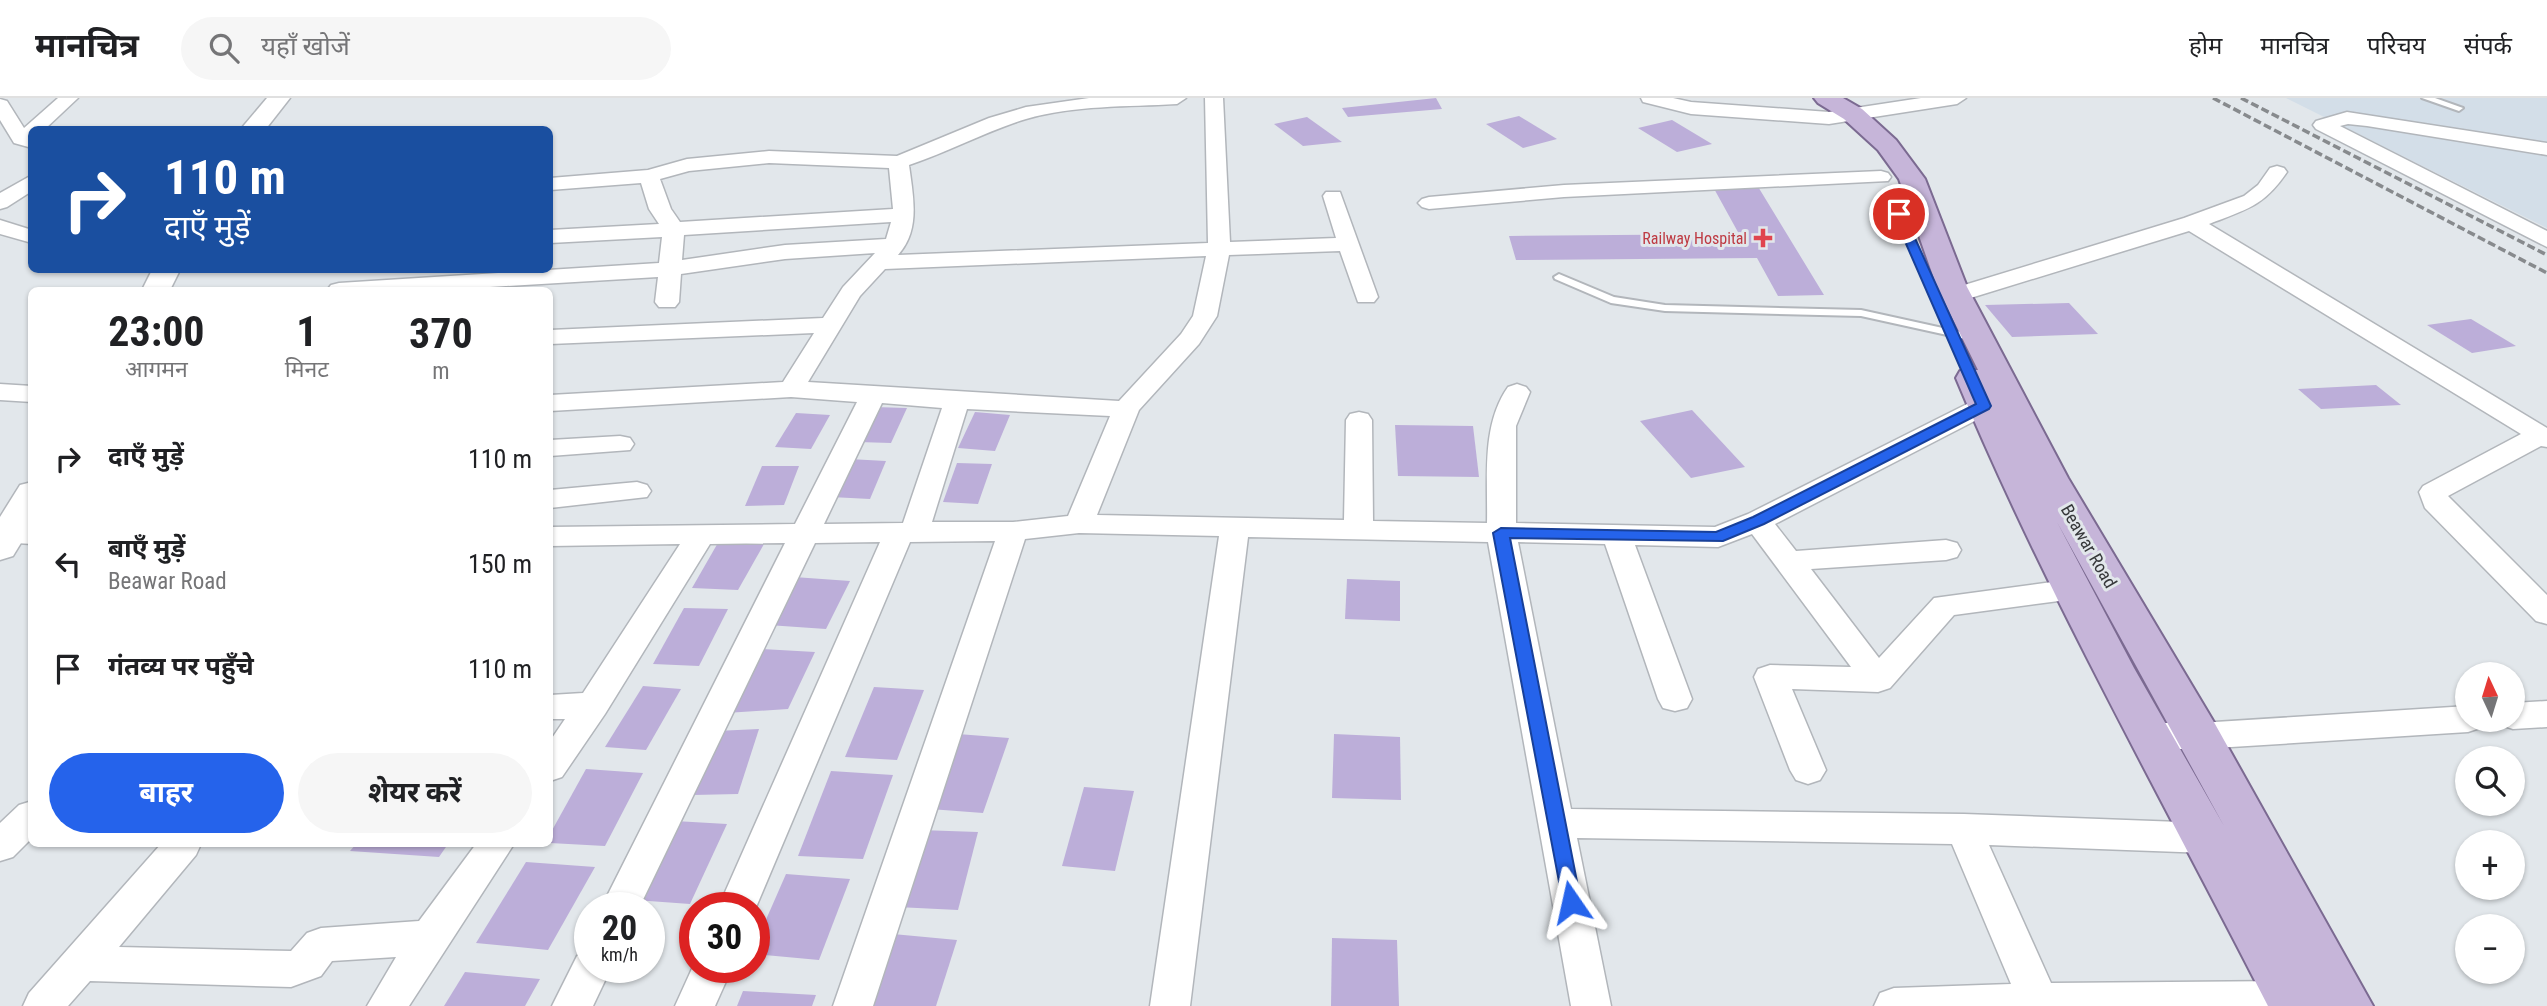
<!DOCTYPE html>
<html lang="hi">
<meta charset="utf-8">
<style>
body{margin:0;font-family:"Roboto Condensed","Noto Sans Devanagari",sans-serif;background:#f6f6f6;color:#202124;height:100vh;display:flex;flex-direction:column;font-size:26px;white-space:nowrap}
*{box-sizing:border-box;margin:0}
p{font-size:23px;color:#757577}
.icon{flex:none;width:38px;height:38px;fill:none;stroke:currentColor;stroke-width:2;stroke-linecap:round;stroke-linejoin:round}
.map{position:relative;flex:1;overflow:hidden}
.side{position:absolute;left:28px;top:189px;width:525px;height:560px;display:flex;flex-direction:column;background:#fff;border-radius:10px;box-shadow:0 2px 5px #0004}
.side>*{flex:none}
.guide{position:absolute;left:28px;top:28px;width:525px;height:147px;border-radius:10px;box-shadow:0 2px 5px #0004;background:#1a4fa0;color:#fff;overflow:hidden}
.needle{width:46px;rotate:356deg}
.buttons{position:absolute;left:2455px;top:564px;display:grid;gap:14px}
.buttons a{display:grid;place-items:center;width:70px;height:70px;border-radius:50%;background:#fff;box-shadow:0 2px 5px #0004;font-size:35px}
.speed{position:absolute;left:574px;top:794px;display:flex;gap:14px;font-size:35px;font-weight:700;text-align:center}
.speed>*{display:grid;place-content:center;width:91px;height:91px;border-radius:50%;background:#fff;box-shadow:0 2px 5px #0004;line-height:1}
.speed small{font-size:18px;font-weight:400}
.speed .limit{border:10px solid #d22;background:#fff;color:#111}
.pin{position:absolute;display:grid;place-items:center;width:60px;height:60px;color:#fff;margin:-30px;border:4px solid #fff;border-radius:50%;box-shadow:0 2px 7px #0007}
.me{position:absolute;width:77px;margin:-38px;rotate:349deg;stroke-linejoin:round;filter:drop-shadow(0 0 5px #0008)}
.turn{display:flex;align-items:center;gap:24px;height:147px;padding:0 21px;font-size:32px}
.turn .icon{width:91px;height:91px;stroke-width:2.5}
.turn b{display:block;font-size:49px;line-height:60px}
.eta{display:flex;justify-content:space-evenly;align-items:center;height:119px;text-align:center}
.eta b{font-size:42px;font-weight:700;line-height:49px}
.cta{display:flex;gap:14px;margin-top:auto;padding:14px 21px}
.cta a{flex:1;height:80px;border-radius:42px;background:#2563eb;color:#fff;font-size:28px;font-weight:700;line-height:80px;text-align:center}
.cta a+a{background:#f6f6f6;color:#202124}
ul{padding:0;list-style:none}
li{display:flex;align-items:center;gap:21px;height:105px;padding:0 21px}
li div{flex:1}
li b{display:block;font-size:26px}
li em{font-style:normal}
header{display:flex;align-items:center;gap:42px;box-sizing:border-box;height:98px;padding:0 35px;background:#fff;border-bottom:2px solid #e0e0e0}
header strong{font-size:33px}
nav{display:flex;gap:38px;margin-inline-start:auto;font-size:24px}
.search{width:490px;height:63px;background:#f6f6f6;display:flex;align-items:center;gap:18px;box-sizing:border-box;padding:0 24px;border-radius:38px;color:#757577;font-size:26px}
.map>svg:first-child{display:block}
.built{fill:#d3dee8}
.building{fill:#bcaed9}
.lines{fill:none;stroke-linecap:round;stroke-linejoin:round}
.service-casing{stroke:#b2b6bb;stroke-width:4}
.minor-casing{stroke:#b2b6bb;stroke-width:3}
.tertiary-casing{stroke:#b2b6bb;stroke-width:3}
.primary-casing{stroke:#7b6a91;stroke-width:4}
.service{fill:#fff;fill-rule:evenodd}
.minor{fill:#fff;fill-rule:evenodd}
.tertiary{fill:#fff;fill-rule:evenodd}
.primary{fill:#c6b5d9;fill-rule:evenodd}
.rail{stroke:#878a8d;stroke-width:3.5;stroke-dasharray:8 3.5;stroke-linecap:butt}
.route{fill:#2563eb;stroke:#184099;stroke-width:2}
.health-dot{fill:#e0444e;stroke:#e2e7eb;stroke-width:2.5}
.labels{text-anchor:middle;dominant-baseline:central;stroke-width:6;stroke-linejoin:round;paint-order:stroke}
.far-health-label{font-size:16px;fill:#be3a42;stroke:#e2e7eb;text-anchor:end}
.street-label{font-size:18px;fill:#37393b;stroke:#e2e7eb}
</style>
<header>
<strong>मानचित्र</strong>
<div class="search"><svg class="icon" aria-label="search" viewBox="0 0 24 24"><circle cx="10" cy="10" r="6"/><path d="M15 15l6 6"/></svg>यहाँ खोजें</div>
<nav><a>होम</a><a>मानचित्र</a><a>परिचय</a><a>संपर्क</a></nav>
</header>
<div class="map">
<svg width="2547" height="908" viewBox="0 0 2547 908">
<rect width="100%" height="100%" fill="#e2e7eb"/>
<!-- built -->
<path class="built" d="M2286 0H2547V130Z"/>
<!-- building -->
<g class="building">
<path d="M1436 0 1442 11 1348 19 1342 10Z"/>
<path d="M1519 18 1557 41 1523 50 1486 26Z"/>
<path d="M1307 19 1342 44 1303 48 1274 26Z"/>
<path d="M1672 22 1712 46 1677 54 1638 30Z"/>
<path d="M1712 87H1757L1824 197 1778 198 1757 160 1516 162 1509 138 1739 136Z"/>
<path d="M2069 205 2098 236 2012 239 1985 207Z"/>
<path d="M2471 221 2516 248 2472 255 2427 227Z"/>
<path d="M2376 287 2401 307 2321 311 2298 291Z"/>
<path d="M874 309 907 310 891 345 858 344Z"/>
<path d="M1692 312 1745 369 1691 380 1640 323Z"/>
<path d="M975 314 1010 317 995 353 958 350Z"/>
<path d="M796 315 830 317 811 351 775 349Z"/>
<path d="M1395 327 1473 328 1479 379 1398 378Z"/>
<path d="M849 361 886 363 870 401 831 399Z"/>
<path d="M957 365 992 366 978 406 943 404Z"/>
<path d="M762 368H799L784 407 745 408Z"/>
<path d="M719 443 764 446 738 492 692 490Z"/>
<path d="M794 479 850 483 826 531 768 527Z"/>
<path d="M1347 481 1400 483V523L1345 521Z"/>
<path d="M684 510 728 511 699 568 653 566Z"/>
<path d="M761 551 815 554 788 611 726 615Z"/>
<path d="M643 588 681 591 646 652 605 649Z"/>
<path d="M874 589 924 592 897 662 845 659Z"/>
<path d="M759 631 738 696 693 697 716 633Z"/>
<path d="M958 636 1009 640 983 715 930 711Z"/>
<path d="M1334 636 1400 639 1401 702 1332 700Z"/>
<path d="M586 671 643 675 605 748 550 745V736Z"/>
<path d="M831 673 893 677 863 761 798 758Z"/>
<path d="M1084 689 1134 693 1115 773 1062 768Z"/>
<path d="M675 723 727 726 690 806 635 802Z"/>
<path d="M920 732 978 734 958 812 897 809Z"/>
<path d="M356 746H448L439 759 350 753Z"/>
<path d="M526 764 595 769 548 852 476 845Z"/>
<path d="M786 776 850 781 819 862 754 856V849Z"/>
<path d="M893 836 957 842 936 908H867Z"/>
<path d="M1332 840 1397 842 1399 908H1331Z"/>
<path d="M465 874 540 881 525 908H444Z"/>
<path d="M743 893 816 897 812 908H737Z"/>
</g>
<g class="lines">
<!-- service casing -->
<g class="service-casing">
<g id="service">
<path d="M2422 0H2435L2463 10 2459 13Z"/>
<path d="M1559 176 1614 199 1665 207 1861 212 1979 238 1985 241 1979 244 1861 218 1665 213 1611 205 1555 181 1554 179Z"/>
</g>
</g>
<!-- minor casing -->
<g class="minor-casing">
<g id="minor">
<path d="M58 0H78L44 32H32V38L28 37 32 38V50L14 45 0 22V1L7 3 24 30Z"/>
<path d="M1089 0H1186L1177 6C1127 9 1074 7 1026 21 986 33 949 54 909 67 913 98 921 132 898 157L1208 145 1205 0H1223L1230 144 1336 140 1323 98 1326 94H1340L1378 199 1374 204H1358L1340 153 1229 157 1217 218 1199 246 1139 312 1097 417 1344 422 1346 322 1350 316 1359 314 1368 316 1372 322 1373 423 1487 425C1488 380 1481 327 1508 289L1517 286 1526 289 1530 294 1516 328V425L1715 429 1748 416 1975 302 2009 297 2018 299 2022 305 2018 311 1990 315 1775 426 1796 453 1946 442 1957 445 1961 452 1957 459 1946 462 1811 471 1879 560 1934 500 2074 481 2085 484 2089 491 2085 498 2074 501 1954 517 1890 590 1878 594 1792 591 1826 672 1820 682 1808 686 1796 682 1790 672 1754 579 1758 571 1770 567 1851 569 1752 436 1718 449 1635 447 1692 601 1687 610 1675 613 1663 610 1658 601 1605 446 1518 444 1571 711 1964 716 2207 725 2220 729 2225 740 2220 751 2207 755 1989 747 2051 885 2291 883 2305 888 2311 901 2308 908H1874L1880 895 1894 890 2011 886 1952 746 1577 740 1611 908H1571L1488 444 1248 439 1190 908H1150L1219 438 1079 435 1025 441 873 908H833L995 443 910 444 754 814V810H718L880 444 815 445 639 810H601L785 445 710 446 605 616 562 679 550 683V643L565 621H550V597L583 595 680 446 550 448V429L795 426 857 304 791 299 550 313V297L783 284 814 235 550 246V232L823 220 843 189 875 155 785 161 681 176 679 204 675 209H659L655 204 658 179 441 192H327L331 187 339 185 659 165 662 139 550 145V132L659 126 649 111 641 85 550 92V80L648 72 687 61 769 53 897 58 989 20 1026 9ZM769 65 889 70 893 111 680 124 671 111 660 81 689 73ZM891 124 886 141 785 147 682 162 684 137ZM1206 158 1193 218 1181 236 1119 303 808 284 860 198 885 171ZM882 305 942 310 903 425 824 426ZM967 311 1110 318 1068 418 1013 424H932Z"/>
<path d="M1641 0H1673L1691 4 1829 14 1921 0H1966L1957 6 1829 26 1691 16 1643 4Z"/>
<path d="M2347 14 2547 45V57L2367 28 2348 26 2340 28 2547 133V149L2316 31 2313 27 2316 23Z"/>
<path d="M2277 68 2284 70 2287 74C2263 109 2247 111 2209 126L2547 330V349L2541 348 2448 398 2547 497V526L2536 523 2425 410 2419 394 2423 388 2521 336 2189 133 1964 202H1948L1944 197 1948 192 2184 120 2244 98 2258 87 2270 70Z"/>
<path d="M1881 73 1888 75 1891 79 1888 83 1564 99 1429 111 1422 109 1418 105 1422 101 1429 99 1564 87Z"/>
<path d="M32 77V93L7 109 0 111V95Z"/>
<path d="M0 122 32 132V145L0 136Z"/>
<path d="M0 286 32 288V304L0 302Z"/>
<path d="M620 338 630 340 634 346 630 352 550 358V342Z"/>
<path d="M637 384 647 387 651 393 647 399 550 410V392Z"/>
<path d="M7 427H32V446L0 444V428Z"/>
<path d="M2547 603V629L2513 631 2501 627 2498 621H2513V605Z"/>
<path d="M2468 608V621H2485L2480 630 2468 634 2199 651H2148L2136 647 2131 638 2136 629 2148 625H2199Z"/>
<path d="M32 703V740L13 759 0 763V725L19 707Z"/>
<path d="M161 746H201L196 757 119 849 291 853 307 835 321 830 419 823 476 746H514L409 908H367L396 859 332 863 321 878 291 889 90 883 68 908H23L29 895Z"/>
<path d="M590 853V870H611L593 908H552L577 858Z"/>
<path d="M695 864V870H732L715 908H675Z"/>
</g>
</g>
<!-- tertiary casing -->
<g class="tertiary-casing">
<g id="tertiary">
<path d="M267 0H290L265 32H240Z"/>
<path d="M152 172H180L170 192H142Z"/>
<path d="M32 384V427L13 458 0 462V419L20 387Z"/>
</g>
</g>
<!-- primary casing -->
<g class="primary-casing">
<path id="primary" d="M1814 0H1843L1862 11 1896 42 1925 81 1967 189 2068 380 2215 626 2373 908H2268C2162 700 2046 496 1956 280L1960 273 1978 272 1937 189 1899 81 1878 52 1844 21 1818 5ZM2057 424 2224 728 2134 570Z"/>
</g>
<!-- service -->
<use href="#service" class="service"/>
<!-- minor -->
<use href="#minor" class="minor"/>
<!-- tertiary -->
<use href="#tertiary" class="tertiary"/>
<!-- primary -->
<use href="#primary" class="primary"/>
<!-- rail -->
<g class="rail">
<path d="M2213 0 2547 175"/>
<path d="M2241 0 2547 157"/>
</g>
</g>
<!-- route -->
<path class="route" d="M1899 112 1904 116 1991 308 1989 311 1764 426 1723 443 1510 440 1581 804 1578 810 1571 812 1564 810 1493 435 1501 430 1716 434 1753 419 1976 306 1893 116Z"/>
<!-- markers -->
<path class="health-dot" d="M1759.5 129.5h7v7h7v7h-7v7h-7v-7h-7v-7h7z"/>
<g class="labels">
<!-- far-health labels -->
<g class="far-health-label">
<text x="1747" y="140">Railway Hospital</text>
</g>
<!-- street labels -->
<g class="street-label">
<text transform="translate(2089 448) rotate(60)">Beawar Road</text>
</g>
</g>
</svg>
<div class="buttons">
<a><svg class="needle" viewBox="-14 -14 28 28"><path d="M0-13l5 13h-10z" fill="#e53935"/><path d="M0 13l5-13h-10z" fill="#757577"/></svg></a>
<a><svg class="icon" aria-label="search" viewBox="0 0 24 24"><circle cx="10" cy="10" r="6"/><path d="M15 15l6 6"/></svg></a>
<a>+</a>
<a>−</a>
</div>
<div class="speed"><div>20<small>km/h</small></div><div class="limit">30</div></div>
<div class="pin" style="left:1899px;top:116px;background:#d93025"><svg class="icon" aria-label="arrive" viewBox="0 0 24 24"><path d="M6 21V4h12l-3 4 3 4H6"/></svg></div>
<svg class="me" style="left:1571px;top:804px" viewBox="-20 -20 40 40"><path d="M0-17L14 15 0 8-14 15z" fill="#2563eb" stroke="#fff" stroke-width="4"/></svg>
<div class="guide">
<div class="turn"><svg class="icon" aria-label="right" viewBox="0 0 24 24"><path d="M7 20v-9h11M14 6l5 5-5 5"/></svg><div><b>110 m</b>दाएँ मुड़ें</div></div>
</div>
<section class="side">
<div class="eta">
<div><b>23:00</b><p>आगमन</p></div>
<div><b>1</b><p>मिनट</p></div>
<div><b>370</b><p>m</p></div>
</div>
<ul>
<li><svg class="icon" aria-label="right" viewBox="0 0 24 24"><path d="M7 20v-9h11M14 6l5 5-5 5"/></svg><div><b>दाएँ मुड़ें</b></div><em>110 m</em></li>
<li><svg class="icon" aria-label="left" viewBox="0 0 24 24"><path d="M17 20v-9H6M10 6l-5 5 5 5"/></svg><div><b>बाएँ मुड़ें</b><p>Beawar Road</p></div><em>150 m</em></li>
<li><svg class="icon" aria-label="arrive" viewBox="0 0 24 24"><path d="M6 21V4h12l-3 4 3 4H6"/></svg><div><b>गंतव्य पर पहुँचे</b></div><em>110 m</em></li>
</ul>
<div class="cta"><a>बाहर</a><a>शेयर करें</a></div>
</section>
</div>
